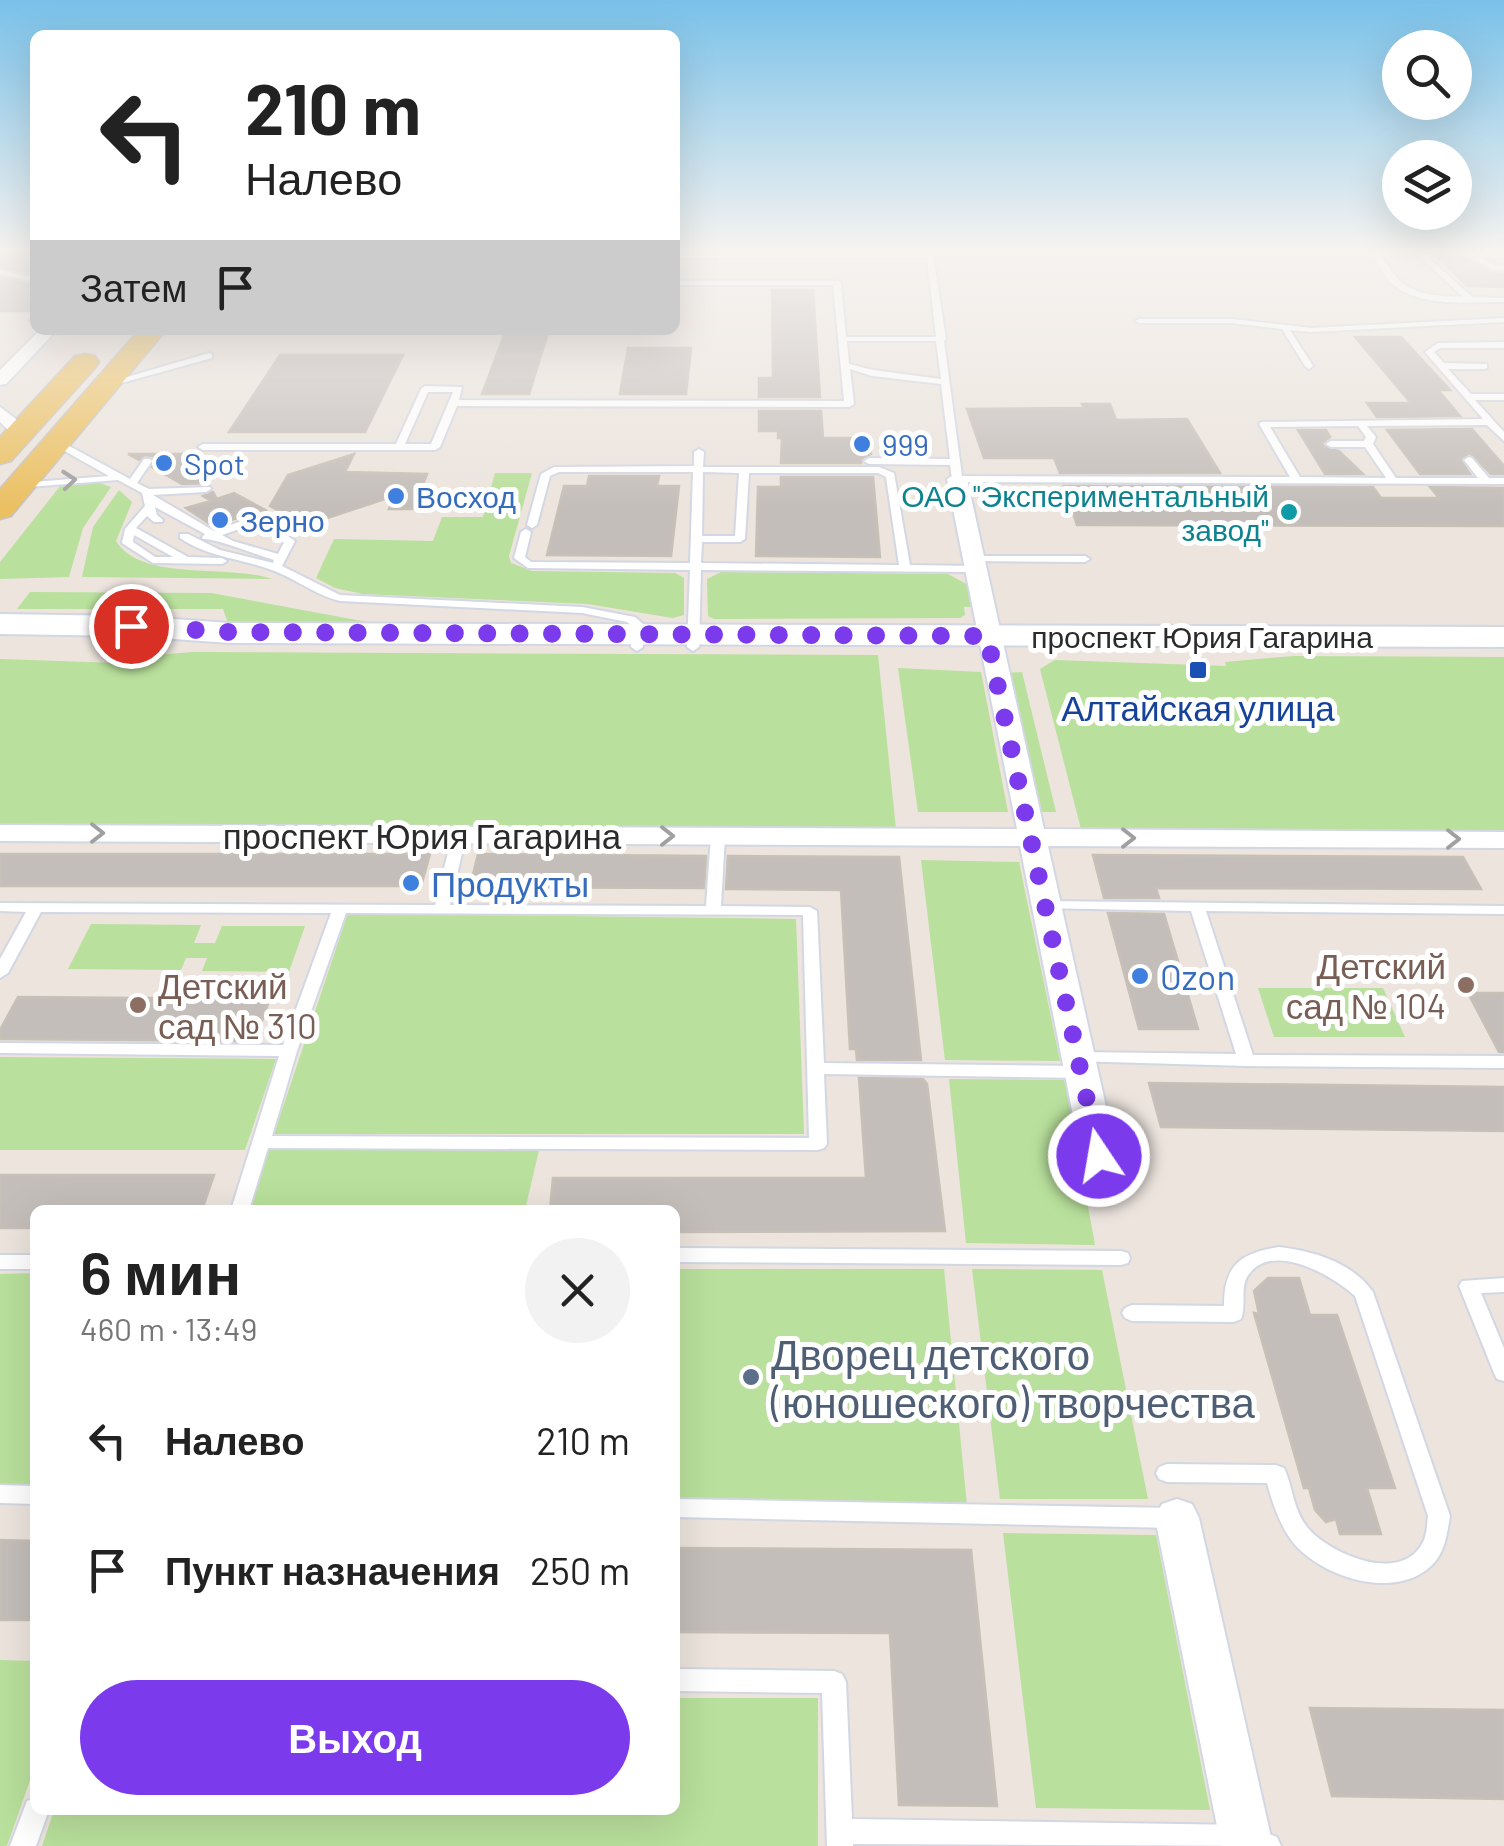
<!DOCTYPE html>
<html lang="ru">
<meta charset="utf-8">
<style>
body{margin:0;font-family:Barlow,sans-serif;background:#f2f2f2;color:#222;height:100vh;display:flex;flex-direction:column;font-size:38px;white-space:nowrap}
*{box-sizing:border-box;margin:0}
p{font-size:32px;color:#767676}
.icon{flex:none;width:55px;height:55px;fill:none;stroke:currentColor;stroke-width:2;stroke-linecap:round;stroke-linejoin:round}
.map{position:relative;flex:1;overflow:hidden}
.panel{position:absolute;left:30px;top:1205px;width:650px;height:610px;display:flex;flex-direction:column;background:#fff;border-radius:15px;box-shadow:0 10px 40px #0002}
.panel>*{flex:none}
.banner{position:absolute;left:30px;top:30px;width:650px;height:305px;border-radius:15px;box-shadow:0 10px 40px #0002;background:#fff;color:#222;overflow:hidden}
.tools{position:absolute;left:1382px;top:30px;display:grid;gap:20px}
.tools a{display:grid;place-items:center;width:90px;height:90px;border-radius:50%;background:#fff;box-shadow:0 10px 40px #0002;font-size:50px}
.pin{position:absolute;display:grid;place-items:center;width:85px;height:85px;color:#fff;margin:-42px;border:5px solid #fff;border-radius:50%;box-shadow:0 2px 10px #0007}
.me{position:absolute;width:110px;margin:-55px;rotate:348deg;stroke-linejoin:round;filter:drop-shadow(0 0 8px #0008)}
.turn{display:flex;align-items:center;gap:35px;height:210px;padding:0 50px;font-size:45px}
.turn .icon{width:130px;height:130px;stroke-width:2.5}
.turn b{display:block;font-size:70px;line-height:85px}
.then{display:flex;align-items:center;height:95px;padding:0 50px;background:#0003;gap:20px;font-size:38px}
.round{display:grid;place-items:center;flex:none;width:105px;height:105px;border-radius:52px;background:#f2f2f2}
.overview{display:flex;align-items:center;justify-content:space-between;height:170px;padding:0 50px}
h1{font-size:60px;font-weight:600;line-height:75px}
.cta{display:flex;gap:20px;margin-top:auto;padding:20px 50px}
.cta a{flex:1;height:115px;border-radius:60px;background:#7c3aed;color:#fff;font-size:40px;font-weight:600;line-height:115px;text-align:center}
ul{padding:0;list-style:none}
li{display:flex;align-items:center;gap:30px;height:130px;padding:0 50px}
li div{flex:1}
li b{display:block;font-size:38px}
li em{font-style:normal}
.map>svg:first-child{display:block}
.green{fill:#b9e09c}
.building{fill:#c4beba;stroke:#c7c0b7;stroke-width:2.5}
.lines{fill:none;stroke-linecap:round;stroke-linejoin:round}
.lane-casing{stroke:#d2d7e3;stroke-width:4}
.street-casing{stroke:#d2d7e3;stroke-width:4}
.secondary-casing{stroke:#d2d7e3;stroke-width:4}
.primary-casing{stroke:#c4c4c4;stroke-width:3}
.lane{fill:#fff;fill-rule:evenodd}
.street{fill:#fff;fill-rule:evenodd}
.secondary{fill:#fff;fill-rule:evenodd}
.primary{fill:#ebc063;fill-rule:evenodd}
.oneway{stroke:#a0a0a0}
.route{stroke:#7c3aed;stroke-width:18;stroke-dasharray:0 32.4}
.shop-dot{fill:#3f7fe0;stroke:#fff;stroke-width:4}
.culture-dot{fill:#0f9aa8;stroke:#fff;stroke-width:4}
.transit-dot{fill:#1a4fb4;stroke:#fff;stroke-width:4}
.education-dot{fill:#8d6e63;stroke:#fff;stroke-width:4}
.service-dot{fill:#5c6f8a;stroke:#fff;stroke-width:4}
.labels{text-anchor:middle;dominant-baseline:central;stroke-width:10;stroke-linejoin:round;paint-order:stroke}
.far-shop-label{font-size:30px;fill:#366cbe;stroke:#fff;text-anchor:start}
.far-culture-label{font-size:30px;fill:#0d838f;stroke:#fff;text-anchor:end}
.far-street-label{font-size:30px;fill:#2b2b2b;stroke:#fff}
.transit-label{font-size:35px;fill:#164399;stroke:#fff}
.street-label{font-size:35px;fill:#2b2b2b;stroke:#fff}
.shop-label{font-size:35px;fill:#366cbe;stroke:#fff;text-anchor:start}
.education-label{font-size:35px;fill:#785e54;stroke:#fff;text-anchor:end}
.near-service-label{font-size:42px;fill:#4e5e75;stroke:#fff;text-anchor:start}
</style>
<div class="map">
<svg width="1504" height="1846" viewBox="0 0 1504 1846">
<rect width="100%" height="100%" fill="#ece4dd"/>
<!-- green -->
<g class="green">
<path d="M495 473H532L509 556 511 563 532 571 675 573 684 578V615L673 618 587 604 363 594 335 588 316 578 334 539 433 541 442 517H483Z"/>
<path d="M97 482 111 487 83 528 69 577 0 579V562L61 485Z"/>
<path d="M119 490 132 502 116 541C141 582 228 564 272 579L82 577 93 527Z"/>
<path d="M721 572 948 574 968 585 973 607H964L965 615 960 618 714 619 708 616 707 579Z"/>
<path d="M30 592 211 593 389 626 228 623 223 609H17Z"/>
<path d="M192 652 878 655 896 829 0 824V659L117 663 121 658Z"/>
<path d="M1293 656 1504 657V831L1081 829 1040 669 1055 660 1226 666 1225 662Z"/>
<path d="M898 668 981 672 1008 812H918Z"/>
<path d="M1022 672 1056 812H1039L1007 673Z"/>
<path d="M921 860 1019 862 1060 1061 945 1060Z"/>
<path d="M348 913 796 919 804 1134H274Z"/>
<path d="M91 924 201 925 194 943H215L222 926H305L289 972 202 971 207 958H186L181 970 68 969Z"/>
<path d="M1258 988H1383L1405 1037H1274Z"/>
<path d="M0 1057 276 1059 245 1150H0Z"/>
<path d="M949 1079 1065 1080 1095 1245 966 1243Z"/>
<path d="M268 1149 539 1150 525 1210H249Z"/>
<path d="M675 1269H944L967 1506 675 1504Z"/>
<path d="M972 1269 1102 1270 1148 1499H1000Z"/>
<path d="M35 1273V1485L0 1484V1274Z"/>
<path d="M1003 1533 1156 1535 1210 1810 1036 1808Z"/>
<path d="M0 1660 35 1661V1766L7 1846H0Z"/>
<path d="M675 1698H818V1846H42L54 1810H675Z"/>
</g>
<!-- building -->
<g class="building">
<path d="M0 249H35V274L0 267Z"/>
<path d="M1429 249H1454L1489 273 1504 274V287L1467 286Z"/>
<path d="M0 278 35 285V311H0Z"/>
<path d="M772 290H813L820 397H759V378H773Z"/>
<path d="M506 330H549L529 394H482Z"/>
<path d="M1355 337H1401L1450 390H1438L1460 416 1377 417 1367 403H1411Z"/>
<path d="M628 348H691L686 394H620Z"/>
<path d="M280 355H403L365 432H229Z"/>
<path d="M1082 404H1110L1116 420 1187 419 1220 473H1060L1054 458H984L967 409 1084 408Z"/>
<path d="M759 411H821L823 438H870L871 454 862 458 861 463H781L782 438H778V431H759Z"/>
<path d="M1472 429 1504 466V474H1491L1470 453 1460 459 1470 474H1420L1387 430Z"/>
<path d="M1298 430H1326L1330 437 1322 443 1324 447 1339 451 1363 474H1325Z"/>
<path d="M128 454H189L207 483 182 484 152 467 156 461 153 456 144 455 139 460Z"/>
<path d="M354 454 345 472 427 474 414 509H389L394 496 318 521 314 530 270 506 288 475Z"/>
<path d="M589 476H659L657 486H679L671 556 547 555 564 486H587Z"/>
<path d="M781 477H873L880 557 756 556 758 487H781Z"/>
<path d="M1064 486 1373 487 1381 498H1439L1430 487 1504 488V526L1077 525Z"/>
<path d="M213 492 217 499 234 493 267 511 250 510 246 515 213 526 186 508 211 501 203 496Z"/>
<path d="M0 854H430L421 886H0Z"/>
<path d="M478 854 706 856 704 888 470 887Z"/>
<path d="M1093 855 1463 857 1481 889 1156 888 1159 898H1104Z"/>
<path d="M728 856 899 857 921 1060H857L856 1049H850L841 890 726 889Z"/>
<path d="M1108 913 1164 914 1198 1029H1139Z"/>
<path d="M1468 993H1504V1052H1499Z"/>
<path d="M18 997 142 998H270L255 1041 0 1039V1030Z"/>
<path d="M859 1078 923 1079 927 1084 945 1231 675 1232V1210H550L553 1178H866Z"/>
<path d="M1149 1083 1504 1087V1131L1161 1127Z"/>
<path d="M0 1175H214L202 1210H35V1228H0Z"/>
<path d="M1268 1278H1299L1310 1315H1337L1395 1488H1367L1381 1534H1340L1336 1519 1326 1522 1315 1510 1309 1488H1304L1254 1313 1259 1314 1254 1291Z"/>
<path d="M0 1540 35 1541V1620H0Z"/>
<path d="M675 1548 971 1550 997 1806 899 1805 890 1633 675 1632Z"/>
<path d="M1310 1708 1504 1710V1799L1332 1796Z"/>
</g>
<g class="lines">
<!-- lane casing -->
<g class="lane-casing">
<g id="lane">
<path d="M1370 249H1378C1401 292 1415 295 1463 297L1412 249H1419L1472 297 1504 298V302C1469 302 1421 308 1392 284 1382 275 1377 261 1370 249Z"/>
<path d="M1458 249H1467L1475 254H1504V258H1482L1496 266H1504V270H1491Z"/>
<path d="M675 254H933L946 339 944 341 962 476 1290 477 1259 424 1261 422 1483 419 1425 352 1438 343 1504 342V348H1440L1434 352 1444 363 1487 364V368L1484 369H1448L1471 394H1504V400H1475L1504 432V441L1487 425 1367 426 1376 437 1373 444 1396 478H1478L1464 460 1469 457 1472 458 1489 478H1504V484L957 482 952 479 950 465 869 464 864 461 869 458 950 459 941 384 872 376 850 369 854 404 849 407 457 406 440 447 435 450H203L198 447 203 444H396L421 389 425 386 462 387 459 400 844 401 833 285H675V281H837L841 283 846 337H936L927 258H675ZM847 341H936L941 379 873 370 849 364ZM428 392H453L431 444H405ZM1358 426 1366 437 1364 441H1331L1326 444 1331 447H1365L1386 478 1300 477 1270 427Z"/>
<path d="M0 270 35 278V282L0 274Z"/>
<path d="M33 318H35V322L29 320Z"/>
<path d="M1504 318V322L1311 332 1290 330 1313 366 1309 369 1305 366 1282 329 1232 323H1139L1135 321 1139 319H1232L1311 328Z"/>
<path d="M209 353 212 354V358L107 387 103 384Z"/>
<path d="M54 441H60L130 479 144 459H150L152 461 137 483 149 489 210 487 211 489 206 492 153 495 214 531 250 518V514H258L295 541 282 566 340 595 582 607 635 617 643 624V647L637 651 631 647V625L627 622 582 613 340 601C314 595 294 577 269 569 238 558 208 557 180 538V534H188L220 550 273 563 274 560C256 555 219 539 203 539L202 537 205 534 155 507 157 515 163 520 162 522H154L147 516 136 528 188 557 222 558 227 561 222 564 153 563 122 543 125 529 145 506 142 493 118 480 16 488V484L20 483 109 476 54 445ZM257 523 284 542 278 554 233 541 222 535ZM134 535 173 557H155L133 542Z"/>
<path d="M699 449 704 452 703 467H879L894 473 910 565 974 566 979 569 974 572 701 570 699 647 693 651 687 647 690 570 528 568 514 558 521 532 526 529 531 532 525 557 531 562 690 563 693 472H559L550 476 537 525 532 528 527 525 541 474 554 467 694 466V452ZM703 472 739 473 735 536H702ZM749 473H878L886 477 899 565 701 563 702 542H740L745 539Z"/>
<path d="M973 556H1085L1090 559 1085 562 969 561V557Z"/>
<path d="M459 832 466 836 450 905 706 906 711 836 713 833H723L725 836 721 906 810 907 817 911 824 1063 1081 1066 1087 1068 1089 1072 1087 1076 1081 1078 824 1074 827 1144 824 1148 818 1150 268 1148 249 1210H231L279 1056 0 1053V1043L283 1045 331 913 41 912 8 973 0 978V959L26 912 0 911V903L435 905 452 836ZM346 913 803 915 809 1138 272 1136 297 1051Z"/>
<path d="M1045 901 1504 906V914L1206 911 1253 1055 1504 1056V1068L1246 1066 1072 1061 1070 1057 1072 1053 1078 1052 1236 1054 1191 911 1040 908 1038 905Z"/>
<path d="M1279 1247C1313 1251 1352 1262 1373 1292L1450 1516C1447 1534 1445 1553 1431 1566 1395 1600 1326 1578 1296 1546 1281 1529 1273 1505 1267 1483L1167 1482 1159 1479 1156 1473 1159 1467 1167 1464 1276 1465 1284 1468C1293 1487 1293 1509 1307 1527 1330 1555 1404 1586 1424 1540 1427 1533 1427 1523 1428 1516L1355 1296C1333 1276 1274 1241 1249 1274 1239 1287 1247 1305 1241 1319L1234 1322 1132 1321 1125 1318 1122 1313 1125 1308 1132 1305 1224 1306C1224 1265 1240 1253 1279 1247Z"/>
<path d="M675 1248 1121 1251 1128 1253 1130 1258 1128 1263 1121 1265 675 1262Z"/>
<rect x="0" y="1255" width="35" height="14"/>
<path d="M1504 1278V1292L1481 1293 1504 1348V1381L1497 1379 1494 1373 1459 1286 1462 1281Z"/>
<path d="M0 1485 35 1486V1504L0 1503Z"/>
<path d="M675 1499 1173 1508 1181 1511 1184 1518 1181 1525 1173 1528 675 1517Z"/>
<path d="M675 1669 834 1671 842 1674 846 1682 852 1819 1246 1825 1277 1837 1281 1846 853 1844V1846H827L822 1693 675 1691Z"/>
<path d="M35 1798V1810H49L36 1846H10L27 1801Z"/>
</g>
</g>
<!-- street casing -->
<g class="street-casing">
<g id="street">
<path d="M40 330H57L6 384 0 385V370Z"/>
<path d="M0 407 28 428V436H14L0 422Z"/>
<path d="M957 473 967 479 1044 829 1504 832V848L1048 846 1117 1156 1111 1165 1099 1169 1087 1165 1081 1156 1020 846 0 841V825L1017 829 947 479Z"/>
<path d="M1177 1499 1192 1504 1199 1518 1273 1846H1221L1155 1518 1162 1504Z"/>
</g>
</g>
<!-- secondary casing -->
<g class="secondary-casing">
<path id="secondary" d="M0 614 131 616 230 623 1504 627V647L230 643 131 636 0 634Z"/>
</g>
<!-- primary casing -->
<g class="primary-casing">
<g id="primary">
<path d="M139 330H166L11 516 0 519V489Z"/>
<path d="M85 354 95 356 99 362 95 368 11 461 0 464V437L75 356Z"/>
</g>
</g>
<!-- lane -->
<use href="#lane" class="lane"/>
<!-- street -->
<use href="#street" class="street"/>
<!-- secondary -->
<use href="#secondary" class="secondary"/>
<!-- primary -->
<use href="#primary" class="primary"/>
</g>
<!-- one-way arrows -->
<defs><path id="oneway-chevron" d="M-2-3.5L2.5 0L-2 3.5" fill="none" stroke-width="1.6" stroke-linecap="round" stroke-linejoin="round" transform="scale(2.5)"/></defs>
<g class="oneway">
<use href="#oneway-chevron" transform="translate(69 480) rotate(-5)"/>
<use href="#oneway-chevron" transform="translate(97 833)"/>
<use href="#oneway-chevron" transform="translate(667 836)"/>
<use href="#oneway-chevron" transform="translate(1128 838)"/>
<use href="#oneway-chevron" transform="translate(1453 839)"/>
</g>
<!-- sky -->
<linearGradient id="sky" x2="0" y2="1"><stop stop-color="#79c1e9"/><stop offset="0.49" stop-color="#f6f3f0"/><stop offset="1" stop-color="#f6f3f0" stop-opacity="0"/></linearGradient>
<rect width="1504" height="508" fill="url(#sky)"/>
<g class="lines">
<!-- route -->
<path class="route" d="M131 626 230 632 987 636 1099 1156"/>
</g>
<!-- markers -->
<g class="shop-dot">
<circle cx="862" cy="444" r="10"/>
<circle cx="164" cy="463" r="10"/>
<circle cx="396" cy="496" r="10"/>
<circle cx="220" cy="520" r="10"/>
<circle cx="411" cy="883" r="10"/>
<circle cx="1140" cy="976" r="10"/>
</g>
<circle class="culture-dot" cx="1289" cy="512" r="10"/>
<rect class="transit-dot" x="1188" y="660" width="20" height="20" rx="5"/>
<g class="education-dot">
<circle cx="1466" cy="985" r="10"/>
<circle cx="138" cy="1005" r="10"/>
</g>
<circle class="service-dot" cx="751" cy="1377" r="10"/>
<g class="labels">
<!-- far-shop labels -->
<g class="far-shop-label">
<text x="882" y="444">999</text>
<text x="184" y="463">Spot</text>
<text x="416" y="496">Восход</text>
<text x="240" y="520">Зерно</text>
</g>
<!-- far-culture labels -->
<g class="far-culture-label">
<text x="1269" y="495">ОАО "Экспериментальный<tspan x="1269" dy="34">завод"</tspan></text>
</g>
<!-- far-street labels -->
<g class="far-street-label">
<text x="1202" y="636">проспект Юрия Гагарина</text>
</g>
<!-- transit labels -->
<g class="transit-label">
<text x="1198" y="707">Алтайская улица</text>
</g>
<!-- street labels -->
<g class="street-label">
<text x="422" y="835">проспект Юрия Гагарина</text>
</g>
<!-- shop labels -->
<g class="shop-label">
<text x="431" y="883">Продукты</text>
<text x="1160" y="976">Ozon</text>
</g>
<!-- education labels -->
<g class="education-label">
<text x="1446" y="965">Детский<tspan x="1446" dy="40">сад № 104</tspan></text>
<text x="158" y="985" text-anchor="start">Детский<tspan x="158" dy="40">сад № 310</tspan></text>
</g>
<!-- near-service labels -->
<g class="near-service-label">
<text x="771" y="1353">Дворец детского<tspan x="771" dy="48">(юношеского) творчества</tspan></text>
</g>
</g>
</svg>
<div class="tools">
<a><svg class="icon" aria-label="search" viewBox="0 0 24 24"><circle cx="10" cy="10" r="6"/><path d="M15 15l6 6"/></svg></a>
<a><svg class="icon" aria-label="layers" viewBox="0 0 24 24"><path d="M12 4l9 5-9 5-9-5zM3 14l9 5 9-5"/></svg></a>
</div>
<div class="pin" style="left:131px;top:626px;background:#d93025"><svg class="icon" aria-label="arrive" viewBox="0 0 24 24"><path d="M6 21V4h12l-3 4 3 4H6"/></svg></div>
<svg class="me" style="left:1099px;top:1156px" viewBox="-20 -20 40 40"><circle r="17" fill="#7c3aed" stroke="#fff" stroke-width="3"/><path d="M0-11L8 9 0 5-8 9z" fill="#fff"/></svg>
<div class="banner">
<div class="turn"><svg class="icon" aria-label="left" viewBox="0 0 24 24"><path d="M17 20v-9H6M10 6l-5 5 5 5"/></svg><div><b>210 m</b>Налево</div></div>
<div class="then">Затем<svg class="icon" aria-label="arrive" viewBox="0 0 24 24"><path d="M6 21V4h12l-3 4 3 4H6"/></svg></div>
</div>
<section class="panel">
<div class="overview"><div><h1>6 мин</h1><p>460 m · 13:49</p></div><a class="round"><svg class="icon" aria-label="close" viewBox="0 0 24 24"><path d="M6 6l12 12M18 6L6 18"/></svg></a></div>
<ul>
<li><svg class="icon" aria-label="left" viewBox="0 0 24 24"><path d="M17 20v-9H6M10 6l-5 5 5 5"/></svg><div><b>Налево</b></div><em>210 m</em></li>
<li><svg class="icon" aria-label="arrive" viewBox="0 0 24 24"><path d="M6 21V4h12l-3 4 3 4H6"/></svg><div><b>Пункт назначения</b></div><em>250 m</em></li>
</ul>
<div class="cta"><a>Выход</a></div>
</section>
</div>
